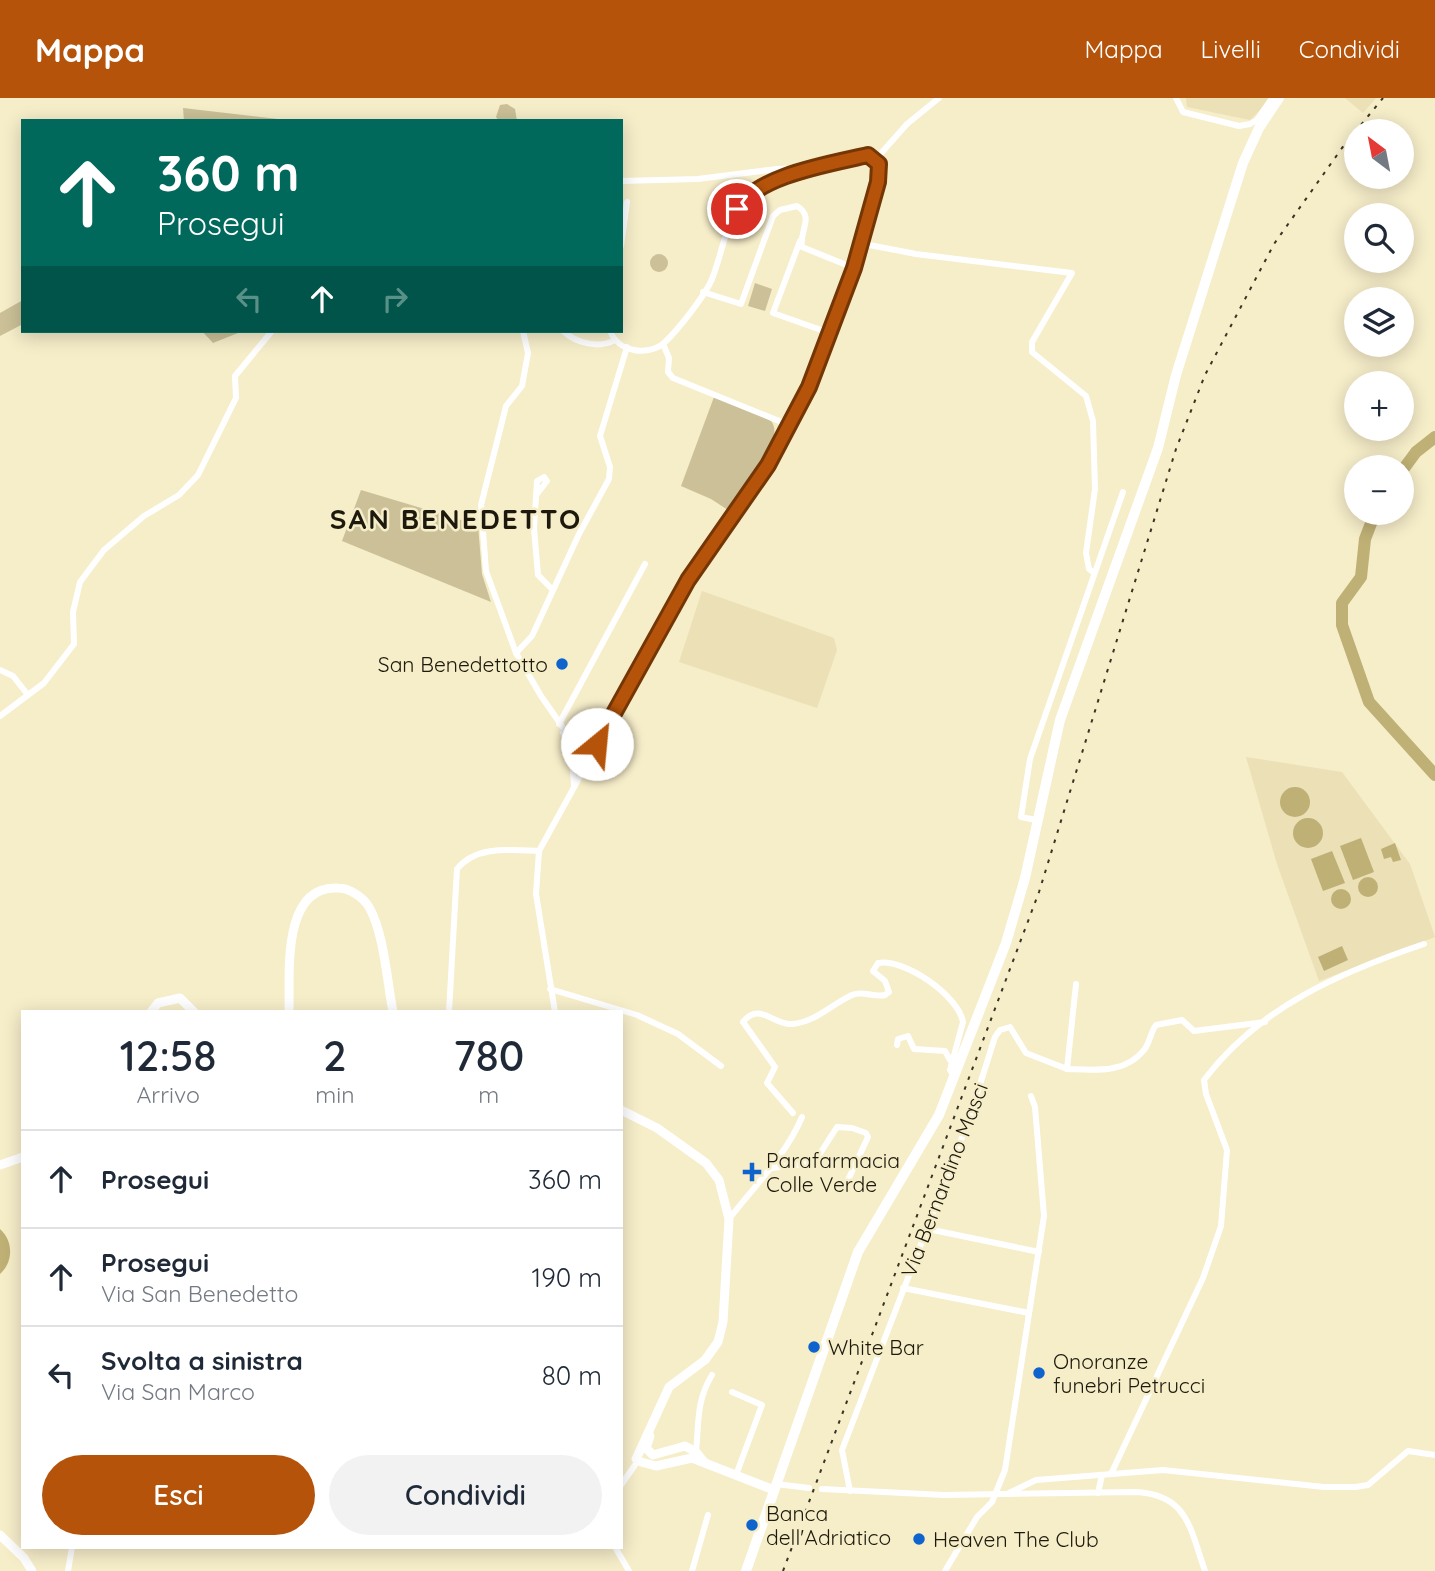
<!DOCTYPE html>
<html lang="it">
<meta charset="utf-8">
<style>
body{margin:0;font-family:Quicksand,sans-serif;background:#f2f2f3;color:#1f2937;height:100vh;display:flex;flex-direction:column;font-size:26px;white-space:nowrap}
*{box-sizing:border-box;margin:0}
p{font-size:23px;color:#747a83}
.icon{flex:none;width:38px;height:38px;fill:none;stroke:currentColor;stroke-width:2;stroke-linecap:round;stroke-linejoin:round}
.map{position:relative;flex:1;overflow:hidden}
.panel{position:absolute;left:21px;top:912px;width:602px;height:539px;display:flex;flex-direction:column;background:#fff;border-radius:0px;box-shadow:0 4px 18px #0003}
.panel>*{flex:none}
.guide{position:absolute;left:21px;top:21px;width:602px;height:214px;border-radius:0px;box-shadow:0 4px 18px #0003;background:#00695c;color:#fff;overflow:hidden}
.needle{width:46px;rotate:328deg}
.tools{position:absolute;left:1344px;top:21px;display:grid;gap:14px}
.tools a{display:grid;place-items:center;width:70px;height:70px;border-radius:50%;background:#fff;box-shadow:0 4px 18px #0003;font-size:35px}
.pin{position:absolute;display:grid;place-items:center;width:60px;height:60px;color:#fff;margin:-30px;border:4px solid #fff;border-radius:50%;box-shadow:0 2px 7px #0007}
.me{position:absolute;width:77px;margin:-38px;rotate:28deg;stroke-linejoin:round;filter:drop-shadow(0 0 5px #0008)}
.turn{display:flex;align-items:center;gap:24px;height:147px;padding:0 21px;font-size:32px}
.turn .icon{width:91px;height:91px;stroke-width:2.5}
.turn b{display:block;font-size:49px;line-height:60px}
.lanes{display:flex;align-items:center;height:66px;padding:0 21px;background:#0003;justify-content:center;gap:35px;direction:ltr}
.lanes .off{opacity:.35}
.eta{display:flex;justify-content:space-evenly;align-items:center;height:119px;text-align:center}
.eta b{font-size:42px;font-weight:600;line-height:49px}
.cta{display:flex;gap:14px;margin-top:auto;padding:14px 21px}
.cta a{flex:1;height:80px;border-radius:42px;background:#b45309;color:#fff;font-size:28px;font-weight:600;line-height:80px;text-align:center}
.cta a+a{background:#f2f2f3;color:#1f2937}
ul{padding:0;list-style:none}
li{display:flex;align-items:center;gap:21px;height:98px;padding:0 21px;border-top:2px solid #e0e1e3}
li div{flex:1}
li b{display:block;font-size:26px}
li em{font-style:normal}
header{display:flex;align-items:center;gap:42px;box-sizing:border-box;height:98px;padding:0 35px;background:#b45309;color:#fff}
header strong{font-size:33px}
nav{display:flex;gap:38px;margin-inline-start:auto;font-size:24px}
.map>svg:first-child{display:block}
.built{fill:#ebe0b6}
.green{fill:#cbc097}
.water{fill:#bfb075}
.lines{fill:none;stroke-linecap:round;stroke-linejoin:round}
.river{stroke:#bfb075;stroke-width:12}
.street{stroke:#fff;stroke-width:6}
.secondary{stroke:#fff;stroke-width:9}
.primary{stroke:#fff;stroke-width:10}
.rail{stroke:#393424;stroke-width:2;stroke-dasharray:3.5 7;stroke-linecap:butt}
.route-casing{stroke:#753606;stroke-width:18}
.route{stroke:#b45309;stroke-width:12}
.poi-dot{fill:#0e63cc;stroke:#f6edc9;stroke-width:2.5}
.labels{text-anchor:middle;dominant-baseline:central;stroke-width:5;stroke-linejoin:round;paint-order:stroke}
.poi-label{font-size:21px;fill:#1d190c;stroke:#f6edc9;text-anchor:start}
.street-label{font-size:21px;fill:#1d190c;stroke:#f6edc9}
.district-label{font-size:28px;font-weight:bold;letter-spacing:2px;fill:#1d190c;stroke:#f6edc9}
</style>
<header>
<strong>Mappa</strong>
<nav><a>Mappa</a><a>Livelli</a><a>Condividi</a></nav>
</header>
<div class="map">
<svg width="1435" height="1473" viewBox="0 0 1435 1473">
<rect width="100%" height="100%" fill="#f6edc9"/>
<!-- built -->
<g class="built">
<path d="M1186 0H1272L1250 22 1187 9Z"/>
<path d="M1345 0H1376L1363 15Z"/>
<path d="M702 493 834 540 837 552 817 610 679 564Z"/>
<path d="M1246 659 1342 674 1410 766 1435 839 1319 883 1277 766Z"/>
</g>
<!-- green -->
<g class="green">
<path d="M507 6 515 11 517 23H499L496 19 500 7Z"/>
<path d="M183 10 295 23H184Z"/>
<circle cx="659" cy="165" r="9"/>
<path d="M755 185 772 191 765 213 748 208Z"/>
<path d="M23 202V226L0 238V215Z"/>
<path d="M202 233H243L213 245Z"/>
<path d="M714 299C730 305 757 311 770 322 789 339 741 398 731 414L711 401 681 388Z"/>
<path d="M361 392 478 427 482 476 491 504 342 443Z"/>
</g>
<!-- water -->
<g class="water">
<circle cx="1295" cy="704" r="15"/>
<circle cx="1308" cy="735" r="15"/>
<path d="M1361 740 1374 774 1353 782 1340 748Z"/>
<path d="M1395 745 1401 762 1393 764 1391 759 1384 761 1381 751Z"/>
<path d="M1332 753 1345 785 1323 793 1311 761Z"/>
<circle cx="1368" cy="789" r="10"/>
<circle cx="1341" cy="801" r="10"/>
<path d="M1342 848 1348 862 1324 873 1318 859Z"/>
<path d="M0 1131C14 1144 13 1164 0 1176Z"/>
</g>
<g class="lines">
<!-- river -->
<g class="river">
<path d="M1402 373 1416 354 1435 339"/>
<path d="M1375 415 1365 441 1361 479 1342 505V527L1369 604 1435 677"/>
</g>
<!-- street -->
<g class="street">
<path d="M1176 0 1183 14 1239 28 1250 26 1257 22 1272 0"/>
<path d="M876 61 907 26 939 0"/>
<path d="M621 83 698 81 777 71 810 70"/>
<path d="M800 143 773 215 824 233"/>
<path d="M859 145 916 156 1072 175 1032 244V254L1086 298 1093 323 1095 391 1086 455 1089 471 1094 475"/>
<path d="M621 148 627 104"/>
<path d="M703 194 741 206 773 118 780 112 797 108C815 119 799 132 802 149L849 168"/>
<path d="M523 233 528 255 522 288 506 308 481 407 486 473 516 555 541 598 587 664"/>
<path d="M563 233C576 245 599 251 615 242"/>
<path d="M610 233C614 243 623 250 634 252 643 254 656 252 664 245 677 233 705 198 712 181 722 156 726 124 742 102 754 85 860 51 876 61"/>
<path d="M663 246 669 260 668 274 673 280 789 327"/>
<path d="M796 313 843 203 856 160"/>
<path d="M537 396 547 383 544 379 537 383 534 430 538 477 552 491"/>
<path d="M516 555 532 538 579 436 609 381 610 369 600 338 627 249"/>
<path d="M0 572 13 578 28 597"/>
<path d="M0 618 44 585 74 546 73 514 80 484 104 452 144 418 179 397 198 377 236 300 235 278 272 233"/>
<path d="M559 626 645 466"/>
<path d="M563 635 572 655 574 688"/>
<path d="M1036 722 1021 719 1030 661 1123 394"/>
<path d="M550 891 637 917 678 936 721 968"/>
<path d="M449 914 457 771C476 747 512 752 539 753"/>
<path d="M555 914 536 796 539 753 688 482 782 343 859 145 878 84 880 69 876 61"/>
<path d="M897 947 898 941 908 938 914 951 945 953 950 962"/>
<path d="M1067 971C1094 972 1125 976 1144 952 1150 945 1150 935 1156 927L1182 922 1194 933 1265 924"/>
<path d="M793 1015 767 985 775 969 743 924C760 903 774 928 792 926 816 924 832 906 852 897 863 892 874 900 885 897L889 894 885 883 873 873 878 865C904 860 958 897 963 924L950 972 955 979"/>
<path d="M772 1070 804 1066 819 1057 837 1029 852 1030 866 1035 868 1039 848 1082"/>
<path d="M729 1121C755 1087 785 1059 802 1019"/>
<path d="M928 1131 1039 1154"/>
<path d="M903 1190 1029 1215"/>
<path d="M732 1294 762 1307 736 1377"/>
<path d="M696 1354C699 1325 696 1303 712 1277"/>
<path d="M1111 1376 1203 1180 1221 1128 1227 1052 1206 996 1204 982C1259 909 1341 874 1424 846"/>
<path d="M776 1386 809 1390"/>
<path d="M621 1387 635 1367"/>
<path d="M822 1391 944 1397 1135 1394C1188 1396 1190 1431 1205 1473"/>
<path d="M850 1393 842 1352 969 1021 995 939 1000 932 1010 929 1026 955 1067 971 1076 886"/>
<path d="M1009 1395 1036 1382 1163 1372 1324 1389H1355L1368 1387 1408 1353 1435 1357"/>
<path d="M1098 1395 1102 1377"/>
<path d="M615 1449 629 1473"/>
<path d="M68 1473 72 1449"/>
<path d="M692 1473 708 1417"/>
<path d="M945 1473 977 1419 992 1404 1005 1372 1044 1118 1035 1009 1031 998"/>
</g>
<!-- secondary -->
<g class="secondary">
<path d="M151 914 158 905 180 900 194 914"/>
<path d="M289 914C290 876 281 787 338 790 349 790 363 799 369 809 384 835 387 883 393 914"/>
<path d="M621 1012 657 1030 706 1065 719 1082 729 1121 723 1224 718 1244 705 1262 669 1289 636 1361"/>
<path d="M0 1067 23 1059"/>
<path d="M650 1338 646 1350 653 1357 685 1348 696 1354 705 1365"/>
<path d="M641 1364 656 1368 692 1360 774 1392"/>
<path d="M0 1437 24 1460 32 1473"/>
</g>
<!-- primary -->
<path class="primary" d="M746 1473 858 1154 939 1017 1006 845 1025 780 1060 622 1158 350 1176 277 1243 65 1259 30 1279 0"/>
<!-- rail -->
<path class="rail" d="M783 1473 1039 794 1176 351 1205 277 1274 146 1342 50 1383 0"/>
</g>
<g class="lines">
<!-- route casing -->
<g class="route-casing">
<path id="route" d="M597 646 688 482 768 367 809 289 854 170 878 84 879 66 868 57C830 66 758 77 737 111"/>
</g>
<!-- route -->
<use href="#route" class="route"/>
</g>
<!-- markers -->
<g class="poi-dot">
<circle cx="562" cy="566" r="7"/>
<path d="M748.5 1063.5h7v7h7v7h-7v7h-7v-7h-7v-7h7z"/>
<circle cx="814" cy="1249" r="7"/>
<circle cx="1039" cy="1275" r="7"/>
<circle cx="752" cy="1427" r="7"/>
<circle cx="919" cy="1441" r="7"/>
</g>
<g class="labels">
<!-- poi labels -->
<g class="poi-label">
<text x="548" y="566" text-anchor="end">San Benedettotto</text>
<text x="766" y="1062">Parafarmacia<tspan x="766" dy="24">Colle Verde</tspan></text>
<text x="828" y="1249">White Bar</text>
<text x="1053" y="1263">Onoranze<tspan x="1053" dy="24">funebri Petrucci</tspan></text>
<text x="766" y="1415">Banca<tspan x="766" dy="24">dell'Adriatico</tspan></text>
<text x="933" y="1441">Heaven The Club</text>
</g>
<!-- street labels -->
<g class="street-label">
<text transform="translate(944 1082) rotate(-69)">Via Bernardino Masci</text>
</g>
<!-- district labels -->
<g class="district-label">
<text x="456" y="420">SAN BENEDETTO</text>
</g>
</g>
</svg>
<div class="tools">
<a><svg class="needle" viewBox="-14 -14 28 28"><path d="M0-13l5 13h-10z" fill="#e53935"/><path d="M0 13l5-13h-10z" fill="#747a83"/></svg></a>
<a><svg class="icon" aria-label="search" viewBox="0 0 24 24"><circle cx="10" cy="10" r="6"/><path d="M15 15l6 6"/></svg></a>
<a><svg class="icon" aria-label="layers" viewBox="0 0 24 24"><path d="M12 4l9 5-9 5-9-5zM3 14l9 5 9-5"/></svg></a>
<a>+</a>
<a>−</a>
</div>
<div class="pin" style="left:737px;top:111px;background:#d93025"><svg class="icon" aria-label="arrive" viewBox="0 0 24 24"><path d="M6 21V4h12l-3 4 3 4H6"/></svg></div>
<svg class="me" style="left:597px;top:646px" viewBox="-20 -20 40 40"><circle r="19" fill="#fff"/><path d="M0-13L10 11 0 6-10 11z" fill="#b45309"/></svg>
<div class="guide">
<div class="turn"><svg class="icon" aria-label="ahead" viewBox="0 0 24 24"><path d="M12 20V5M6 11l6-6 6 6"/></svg><div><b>360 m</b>Prosegui</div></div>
<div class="lanes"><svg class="icon off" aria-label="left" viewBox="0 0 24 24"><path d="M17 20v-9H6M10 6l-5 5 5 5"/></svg><svg class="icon" aria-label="ahead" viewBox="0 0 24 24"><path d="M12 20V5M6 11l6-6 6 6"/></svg><svg class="icon off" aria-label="right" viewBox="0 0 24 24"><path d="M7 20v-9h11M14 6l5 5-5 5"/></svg></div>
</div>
<section class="panel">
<div class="eta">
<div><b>12:58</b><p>Arrivo</p></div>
<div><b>2</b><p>min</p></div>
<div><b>780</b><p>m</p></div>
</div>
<ul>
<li><svg class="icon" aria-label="ahead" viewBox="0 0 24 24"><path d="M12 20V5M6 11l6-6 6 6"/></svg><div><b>Prosegui</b></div><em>360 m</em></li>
<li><svg class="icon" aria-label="ahead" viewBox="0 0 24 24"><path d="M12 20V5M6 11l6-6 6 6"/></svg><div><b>Prosegui</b><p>Via San Benedetto</p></div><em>190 m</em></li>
<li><svg class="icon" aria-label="left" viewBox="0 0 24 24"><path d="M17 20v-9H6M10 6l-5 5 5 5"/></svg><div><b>Svolta a sinistra</b><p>Via San Marco</p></div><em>80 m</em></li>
</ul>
<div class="cta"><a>Esci</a><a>Condividi</a></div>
</section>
</div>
